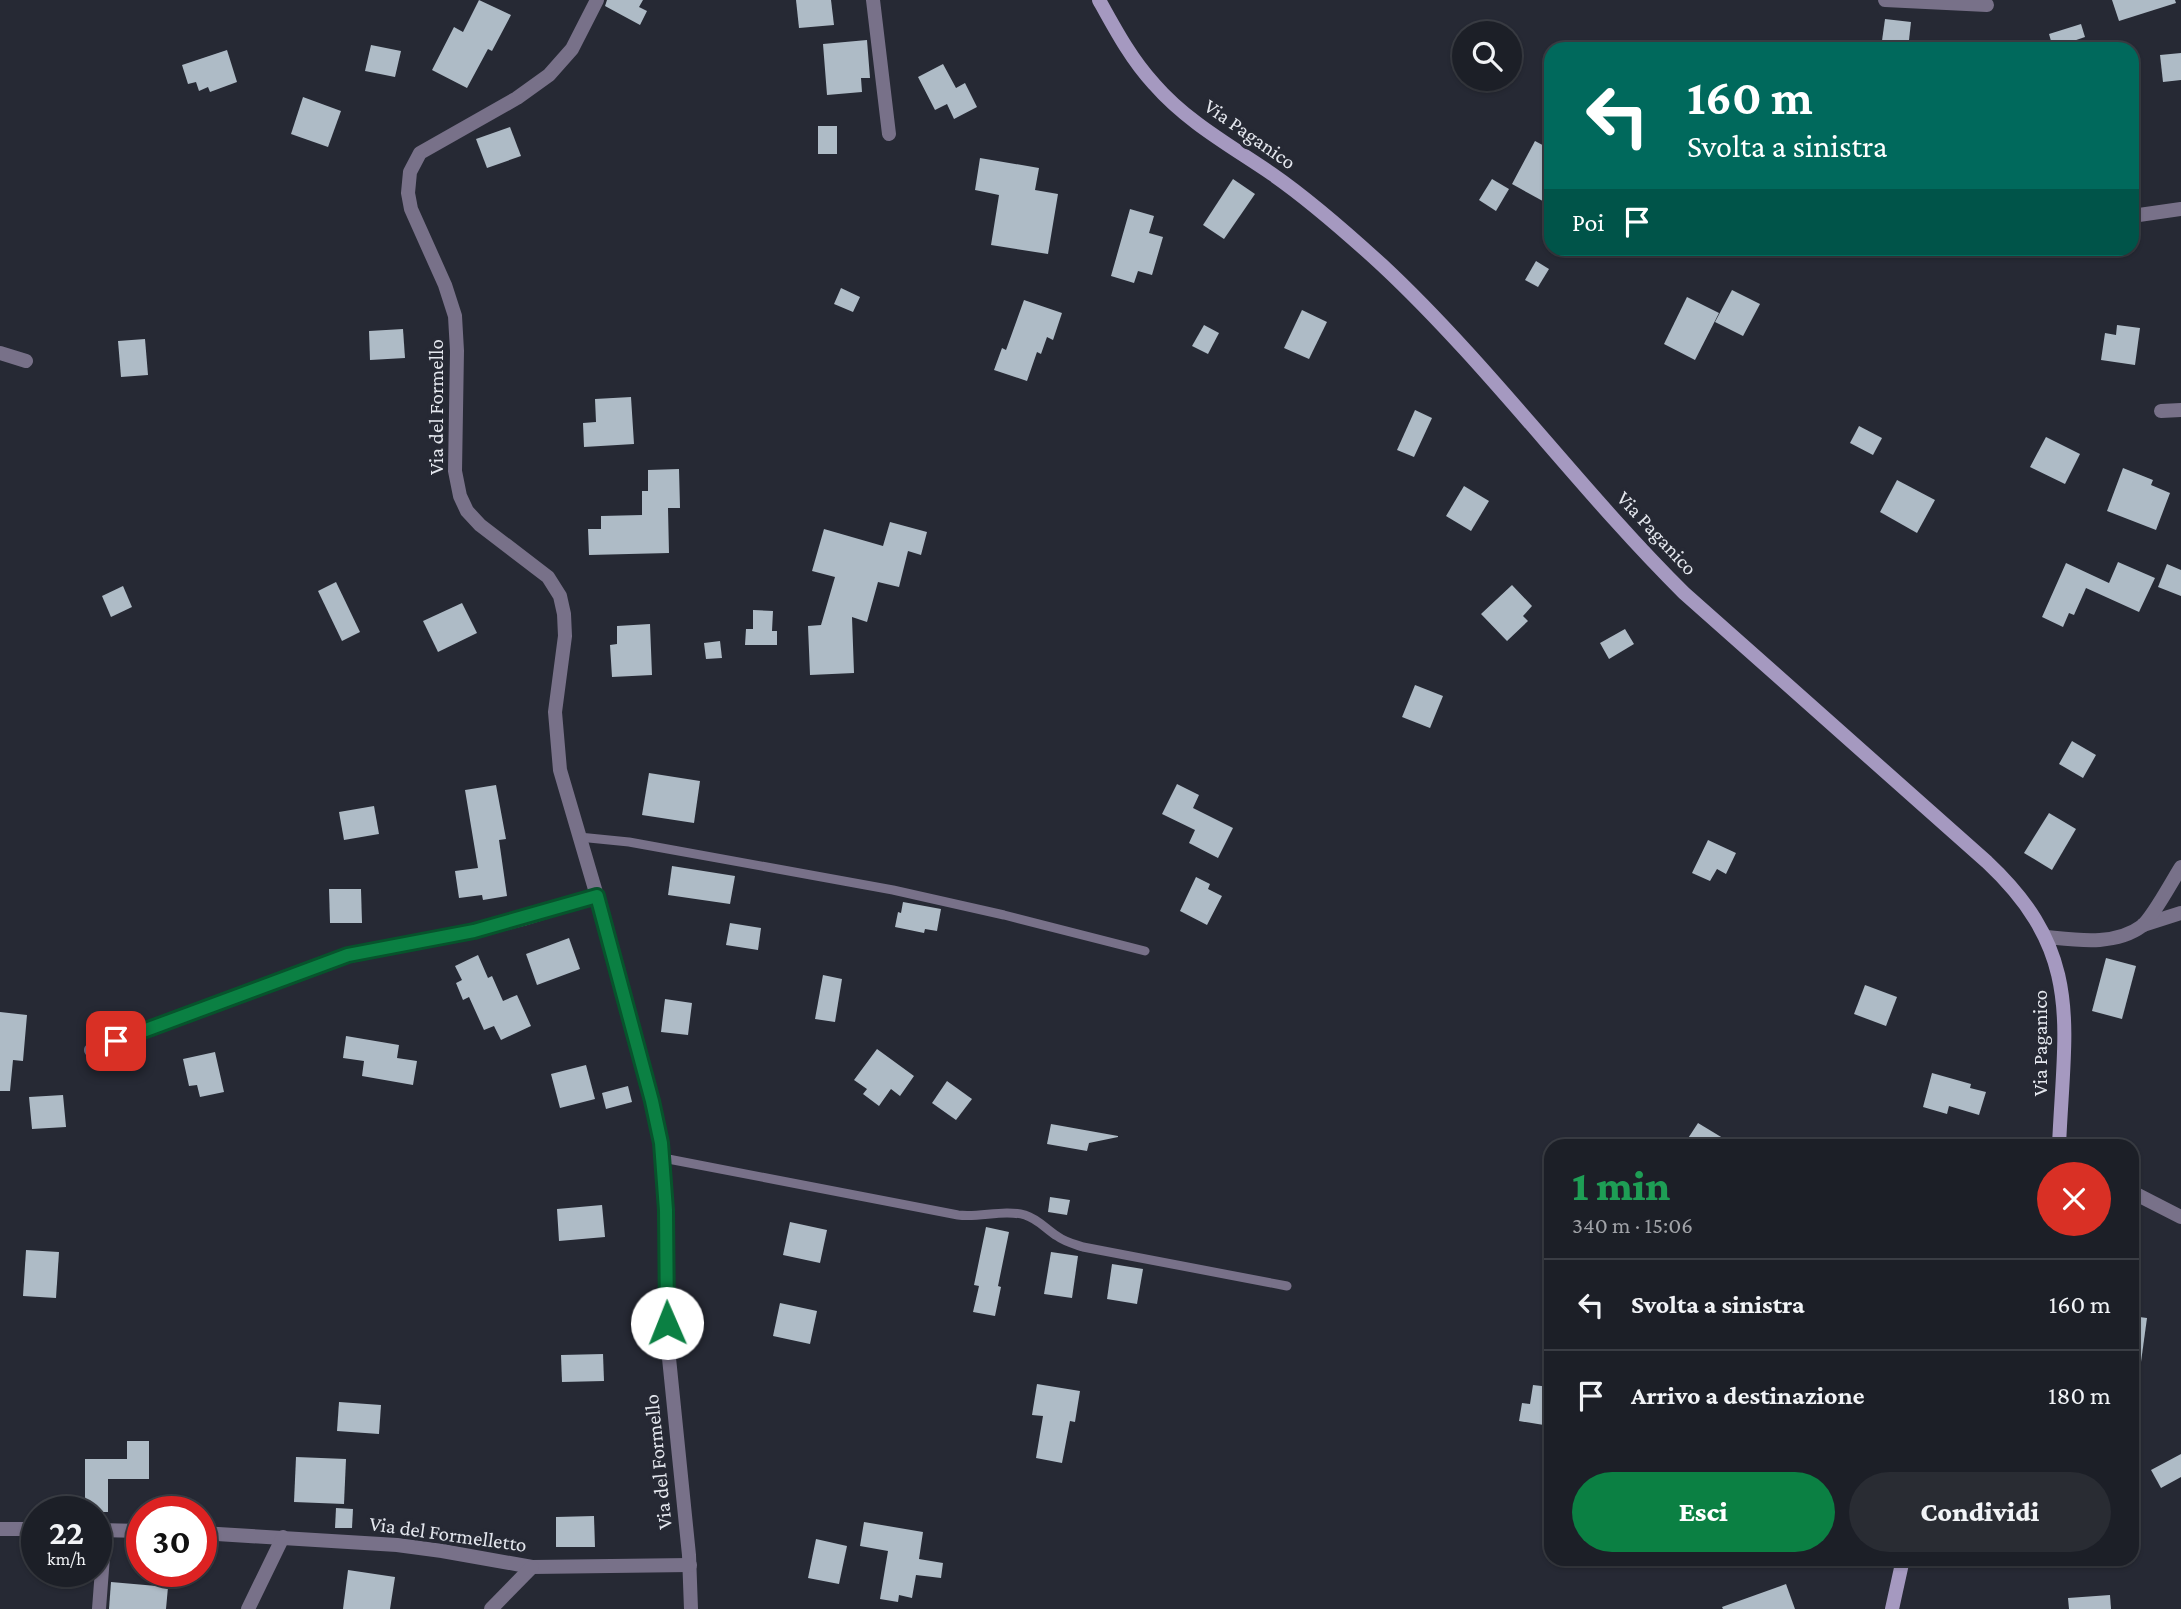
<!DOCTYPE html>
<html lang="it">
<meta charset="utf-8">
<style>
body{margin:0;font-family:"Crimson Pro",serif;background:#292c33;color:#f1f3f6;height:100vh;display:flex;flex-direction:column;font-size:26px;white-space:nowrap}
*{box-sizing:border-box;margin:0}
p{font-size:23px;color:#a0a2a7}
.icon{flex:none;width:38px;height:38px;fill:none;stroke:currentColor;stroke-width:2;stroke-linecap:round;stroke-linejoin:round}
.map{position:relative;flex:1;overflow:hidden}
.panel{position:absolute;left:1544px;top:1139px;width:595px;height:427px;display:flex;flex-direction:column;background:#1c1f27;border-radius:21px;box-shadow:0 2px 5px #0004,0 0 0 2px #3a3d44}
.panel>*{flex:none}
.hud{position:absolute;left:1544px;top:42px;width:595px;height:214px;border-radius:21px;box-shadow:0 2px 5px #0004,0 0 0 2px #3a3d44;background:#00695c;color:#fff;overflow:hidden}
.buttons{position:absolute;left:1452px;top:21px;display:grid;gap:14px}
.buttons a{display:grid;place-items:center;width:70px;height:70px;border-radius:50%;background:#1c1f27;box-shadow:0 2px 5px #0004,0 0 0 2px #3a3d44;font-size:35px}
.speed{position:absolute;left:21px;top:1496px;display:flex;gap:14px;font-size:35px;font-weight:700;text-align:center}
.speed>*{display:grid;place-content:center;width:91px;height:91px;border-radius:50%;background:#1c1f27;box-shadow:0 2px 5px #0004,0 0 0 2px #3a3d44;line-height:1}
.speed small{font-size:18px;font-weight:400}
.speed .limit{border:10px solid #d22;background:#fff;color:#111}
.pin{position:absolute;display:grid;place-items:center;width:60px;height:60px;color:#fff;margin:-30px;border-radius:14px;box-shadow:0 4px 10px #0006}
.me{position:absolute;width:77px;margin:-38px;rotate:359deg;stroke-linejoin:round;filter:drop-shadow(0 0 5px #0008)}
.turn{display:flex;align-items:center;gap:24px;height:147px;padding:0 28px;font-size:32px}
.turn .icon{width:91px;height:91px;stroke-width:2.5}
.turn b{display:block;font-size:49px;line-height:60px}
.then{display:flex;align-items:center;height:66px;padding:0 28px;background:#0003;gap:14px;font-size:26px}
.round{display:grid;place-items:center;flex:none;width:74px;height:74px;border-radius:37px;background:#292c33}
.summary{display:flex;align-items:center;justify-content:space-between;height:119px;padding:0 28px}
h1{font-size:42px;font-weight:800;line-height:52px;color:#1e9e55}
.action{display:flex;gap:14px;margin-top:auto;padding:14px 28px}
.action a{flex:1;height:80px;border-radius:42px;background:#0b8043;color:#fff;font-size:28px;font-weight:800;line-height:80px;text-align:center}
.action a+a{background:#292c33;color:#f1f3f6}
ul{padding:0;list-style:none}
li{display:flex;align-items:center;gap:21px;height:91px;padding:0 28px;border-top:2px solid #3a3d44}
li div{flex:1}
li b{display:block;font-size:26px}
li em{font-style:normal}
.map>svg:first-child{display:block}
.building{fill:#aebbc6}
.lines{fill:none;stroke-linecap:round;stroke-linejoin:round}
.lane{stroke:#787189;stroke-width:9}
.street{stroke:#787189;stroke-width:14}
.secondary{stroke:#a599c0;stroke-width:14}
.route-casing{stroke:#07532c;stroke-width:18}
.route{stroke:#0b8043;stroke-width:12}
.labels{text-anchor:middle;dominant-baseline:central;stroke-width:7;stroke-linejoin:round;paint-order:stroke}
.street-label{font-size:21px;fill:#e4e7ee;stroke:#262934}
</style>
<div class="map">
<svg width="2181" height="1609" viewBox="0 0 2181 1609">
<rect width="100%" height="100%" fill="#262934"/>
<!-- building -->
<g class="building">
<path d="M479 0 511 15 492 51 488 49 467 88 432 70 454 27 463 32Z"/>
<path d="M607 0H643L639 7 647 11 640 25 605 6Z"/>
<path d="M796 0H831L834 25 799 28Z"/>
<path d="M2112 0H2175L2176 3 2119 21Z"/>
<path d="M1885 19 1911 22 1908 49 1881 48Z"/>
<path d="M2081 24 2085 37 2053 48 2049 34Z"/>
<path d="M867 40 870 78H861L862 92 827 95 823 44Z"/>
<path d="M371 45 401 51 395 77 365 71Z"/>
<path d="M227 50 237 82 210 92 208 87 199 91 196 82 188 84 182 65Z"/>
<path d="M2181 53V80L2163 82 2160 55Z"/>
<path d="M943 64 956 88 965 83 977 107 954 119 947 104 935 110 918 77Z"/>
<path d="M303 97 341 111 328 147 291 134Z"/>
<rect x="818" y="126" width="19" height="28"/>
<path d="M510 127 521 156 487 168 476 139Z"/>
<path d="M1535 141 1550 149V205L1512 184Z"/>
<path d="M980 158 1039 168 1035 190 1058 194 1048 254 991 245 999 195 975 190Z"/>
<path d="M1233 179 1255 194 1224 239 1203 225Z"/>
<path d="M1492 179 1509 189 1496 211 1479 200Z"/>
<path d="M1130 209 1154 216 1149 233 1163 237 1152 275 1138 271 1134 283 1111 276Z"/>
<path d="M1536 261 1549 269 1538 287 1525 280Z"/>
<path d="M841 288 860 297 853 312 834 304Z"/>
<path d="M1732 290 1760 304 1743 336 1715 322Z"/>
<path d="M1687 297 1719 313 1695 360 1664 344Z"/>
<path d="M1024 300 1062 313 1053 340 1047 337 1041 354 1037 352 1027 381 994 370 1002 348 1006 350Z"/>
<path d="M1302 310 1327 322 1309 359 1284 348Z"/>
<path d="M1204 325 1219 333 1208 354 1192 346Z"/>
<path d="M2117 325 2140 328 2135 365 2101 360 2105 333 2116 335Z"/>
<path d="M403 329 405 358 370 360 369 331Z"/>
<path d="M145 339 148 375 121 377 118 341Z"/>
<path d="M631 397 634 444 584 447 583 423 596 422 595 399Z"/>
<path d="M1415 410 1432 418 1414 457 1397 450Z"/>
<path d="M1859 426 1882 438 1873 455 1850 443Z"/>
<path d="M2046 437 2080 454 2065 484 2030 467Z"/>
<path d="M2123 468 2153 480 2151 485 2170 493 2156 530 2107 511Z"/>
<path d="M679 469 680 508H668L669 553 589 555 588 529H601V516L642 515V491H648V470Z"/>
<path d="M1897 480 1935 500 1917 533 1880 512Z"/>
<path d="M1464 486 1489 501 1471 531 1446 516Z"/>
<path d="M890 522 927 532 921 555 908 551 899 587 878 582 867 622 852 617 854 673 810 675 808 626 821 625 835 577 812 571 824 529 883 546Z"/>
<path d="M2118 562 2155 578 2139 612 2086 588 2074 615 2069 613 2063 627 2042 617 2066 563 2109 583Z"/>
<path d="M2167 564 2181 570V596L2158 587Z"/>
<path d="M336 582 360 632 342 641 318 591Z"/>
<path d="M1512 585 1532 606 1523 616 1528 621 1507 641 1481 614Z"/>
<path d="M123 586 132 607 111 617 102 596Z"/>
<path d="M462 603 477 633 438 652 423 621Z"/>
<path d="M753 610 773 611 772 631H777V645H745L746 629H753Z"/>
<path d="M650 624 652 675 612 677 610 645 617 644V626Z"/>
<path d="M1625 629 1634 644 1609 659 1600 643Z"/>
<path d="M720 641 722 658 706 659 704 643Z"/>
<path d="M1415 685 1443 696 1430 728 1402 717Z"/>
<path d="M2072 741 2096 755 2083 778 2059 764Z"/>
<path d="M649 773 700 781 694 823 642 815Z"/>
<path d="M1177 784 1199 795 1193 808 1233 828 1218 858 1189 843 1195 830 1162 814Z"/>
<path d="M496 785 506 839 499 840 507 896 483 900 482 895 459 898 455 871 478 868 465 790Z"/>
<path d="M374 806 379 834 344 840 339 812Z"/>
<path d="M2049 813 2076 829 2052 870 2024 853Z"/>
<path d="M1708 840 1736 853 1726 874 1717 869 1710 881 1692 873Z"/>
<path d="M672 866 735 876 730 904 668 895Z"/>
<path d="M1196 877 1210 884 1208 889 1222 896 1207 925 1180 911Z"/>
<path d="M329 889H361L362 923H330Z"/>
<path d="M903 902 941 909 937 931 925 929 924 933 895 927 898 912 901 913Z"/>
<path d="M730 923 761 928 758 950 726 945Z"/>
<path d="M569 938 580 969 537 985 526 954Z"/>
<path d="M478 955 488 978 492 976 503 1001 517 995 531 1026 501 1040 494 1026 484 1030 469 997 463 1000 456 983 462 980 455 966Z"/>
<path d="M2106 958 2136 966 2122 1019 2092 1011Z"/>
<path d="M823 975 842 979 835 1022 815 1019Z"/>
<path d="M1865 985 1897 997 1886 1026 1854 1014Z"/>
<path d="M665 999 692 1003 688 1035 661 1032Z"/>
<path d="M0 1012 27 1015 23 1061 13 1060 10 1091H0Z"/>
<path d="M346 1036 399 1045 397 1058 417 1061 413 1085 362 1076 364 1061 343 1058Z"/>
<path d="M877 1049 914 1076 900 1096 891 1089 879 1106 863 1094 867 1089 854 1080Z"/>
<path d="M215 1052 224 1092 200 1097 197 1085 189 1086 183 1059Z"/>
<path d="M586 1065 595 1099 560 1108 551 1074Z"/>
<path d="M1932 1073 1971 1084 1970 1088 1986 1092 1979 1115 1949 1106 1947 1114 1923 1107Z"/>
<path d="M947 1081 972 1099 956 1120 932 1103Z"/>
<path d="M628 1086 632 1102 606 1109 602 1093Z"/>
<path d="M63 1095 66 1127 32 1129 29 1097Z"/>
<path d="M1698 1123 1736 1146H1683Z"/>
<path d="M1051 1124 1118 1136V1137L1089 1143 1087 1151 1047 1144Z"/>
<path d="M1050 1197 1070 1200 1067 1215 1048 1212Z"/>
<path d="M602 1205 605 1237 559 1241 557 1209Z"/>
<path d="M790 1222 827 1230 820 1263 783 1255Z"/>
<path d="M986 1227 1009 1232 998 1286 1001 1287 995 1316 973 1312 979 1286 974 1285Z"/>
<path d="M26 1250 59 1252 56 1298 23 1296Z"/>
<path d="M1051 1252 1078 1256 1072 1298 1044 1294Z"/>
<path d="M1112 1264 1143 1269 1137 1304 1107 1299Z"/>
<path d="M780 1303 817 1311 810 1344 773 1336Z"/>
<path d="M2132 1316 2147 1318 2141 1362 2132 1361Z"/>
<path d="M603 1354 604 1381 562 1382 561 1355Z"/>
<path d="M1037 1384 1080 1391 1075 1422 1070 1421 1062 1463 1036 1458 1043 1416 1032 1415Z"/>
<path d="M1533 1385 1550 1387V1426L1519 1421 1522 1403 1530 1404Z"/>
<path d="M339 1402 381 1405 379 1434 337 1431Z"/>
<path d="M127 1441H149V1479H108V1512H85V1459H127Z"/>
<path d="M2181 1454V1477L2161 1488 2151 1470Z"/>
<path d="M296 1457 346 1459 344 1504 294 1502Z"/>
<path d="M336 1508 353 1509 352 1528H335Z"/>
<path d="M594 1516 595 1547H556V1517Z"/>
<path d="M864 1522 923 1532 919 1559 943 1563 941 1578 916 1575 912 1598 899 1595 898 1602 880 1599 888 1551 860 1546Z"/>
<path d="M816 1539 847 1546 839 1584 808 1578Z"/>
<path d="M348 1570 395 1577 390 1609H343Z"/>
<path d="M111 1582 168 1587 166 1609H109Z"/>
<path d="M1786 1584 1795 1609H1723L1722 1607Z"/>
<path d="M2110 1595 2111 1609H2069L2068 1598Z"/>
</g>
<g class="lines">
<!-- lane -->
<g class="lane">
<path d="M579 837 629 842 893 890 1004 915 1145 951"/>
<path d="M663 1158 958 1215C980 1218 1003 1209 1025 1215 1038 1219 1046 1229 1057 1236 1065 1242 1074 1244 1083 1247L1287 1286"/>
</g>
<!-- street -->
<g class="street">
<path d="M597 0 572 49 549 75 517 98 420 153 410 172 408 193 411 209 445 285 455 316 457 351 455 471 460 496 467 511 480 525 548 577 560 596 564 614 565 636 555 712 560 770 597 896 652 1101 663 1158 669 1358 689 1555 691 1609"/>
<path d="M873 0 889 134"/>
<path d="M1885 0 1987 5"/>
<path d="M2132 216 2181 209"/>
<path d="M0 353 26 361"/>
<path d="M2161 411 2181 410"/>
<path d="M2143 925 2181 913"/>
<path d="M2046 937C2077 940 2115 946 2142 926 2153 917 2172 881 2181 867"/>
<path d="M91 1050 340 958 474 931 523 919 597 896"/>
<path d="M2132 1192 2181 1217"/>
<path d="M0 1529H37"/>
<path d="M98 1530 142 1531"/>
<path d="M201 1533 397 1545 442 1551 532 1567 690 1565"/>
<path d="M99 1609 105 1530"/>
<path d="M248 1609 283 1537"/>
<path d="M491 1609 532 1567"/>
</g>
<!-- secondary -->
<g class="secondary">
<path d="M1099 0C1115 29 1131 59 1154 84 1187 122 1231 146 1272 174 1311 201 1347 233 1382 265 1491 367 1579 489 1684 593L1987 862C2085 954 2064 1025 2059 1146"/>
<path d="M1892 1609 1903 1559"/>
</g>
</g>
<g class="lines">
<!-- route casing -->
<g class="route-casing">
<path id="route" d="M116 1041 348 955 474 931 597 896 652 1101 661 1143 666 1210 667 1323"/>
</g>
<!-- route -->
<use href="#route" class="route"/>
</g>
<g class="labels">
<!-- street labels -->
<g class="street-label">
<text transform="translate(1250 134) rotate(35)">Via Paganico</text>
<text transform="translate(436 407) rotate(-90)">Via del Formello</text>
<text transform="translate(1657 533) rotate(47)">Via Paganico</text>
<text transform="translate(2040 1043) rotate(-90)">Via Paganico</text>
<text transform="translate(658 1462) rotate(-96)">Via del Formello</text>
<text transform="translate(448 1534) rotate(8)">Via del Formelletto</text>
</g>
</g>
</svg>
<div class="buttons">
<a><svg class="icon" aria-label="search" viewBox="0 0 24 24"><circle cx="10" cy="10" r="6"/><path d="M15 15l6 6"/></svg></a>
</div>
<div class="speed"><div>22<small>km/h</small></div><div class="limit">30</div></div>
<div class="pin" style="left:116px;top:1041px;background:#d93025"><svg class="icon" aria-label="arrive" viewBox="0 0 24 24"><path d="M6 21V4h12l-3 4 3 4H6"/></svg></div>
<svg class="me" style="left:667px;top:1323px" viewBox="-20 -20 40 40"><circle r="19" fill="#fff"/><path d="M0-13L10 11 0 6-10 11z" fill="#0b8043"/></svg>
<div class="hud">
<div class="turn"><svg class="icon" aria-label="left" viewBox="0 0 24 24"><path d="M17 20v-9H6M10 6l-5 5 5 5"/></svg><div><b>160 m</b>Svolta a sinistra</div></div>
<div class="then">Poi<svg class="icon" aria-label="arrive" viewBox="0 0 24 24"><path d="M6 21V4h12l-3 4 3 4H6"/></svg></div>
</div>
<section class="panel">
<div class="summary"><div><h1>1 min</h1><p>340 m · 15:06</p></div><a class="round" style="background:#d93025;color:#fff"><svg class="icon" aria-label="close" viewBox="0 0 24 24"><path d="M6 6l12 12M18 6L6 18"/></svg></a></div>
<ul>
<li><svg class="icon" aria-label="left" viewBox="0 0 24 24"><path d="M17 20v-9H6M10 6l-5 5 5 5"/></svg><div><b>Svolta a sinistra</b></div><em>160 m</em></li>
<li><svg class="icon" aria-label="arrive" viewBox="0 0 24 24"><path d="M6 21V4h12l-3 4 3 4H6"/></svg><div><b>Arrivo a destinazione</b></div><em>180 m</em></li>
</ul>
<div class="action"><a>Esci</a><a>Condividi</a></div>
</section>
</div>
